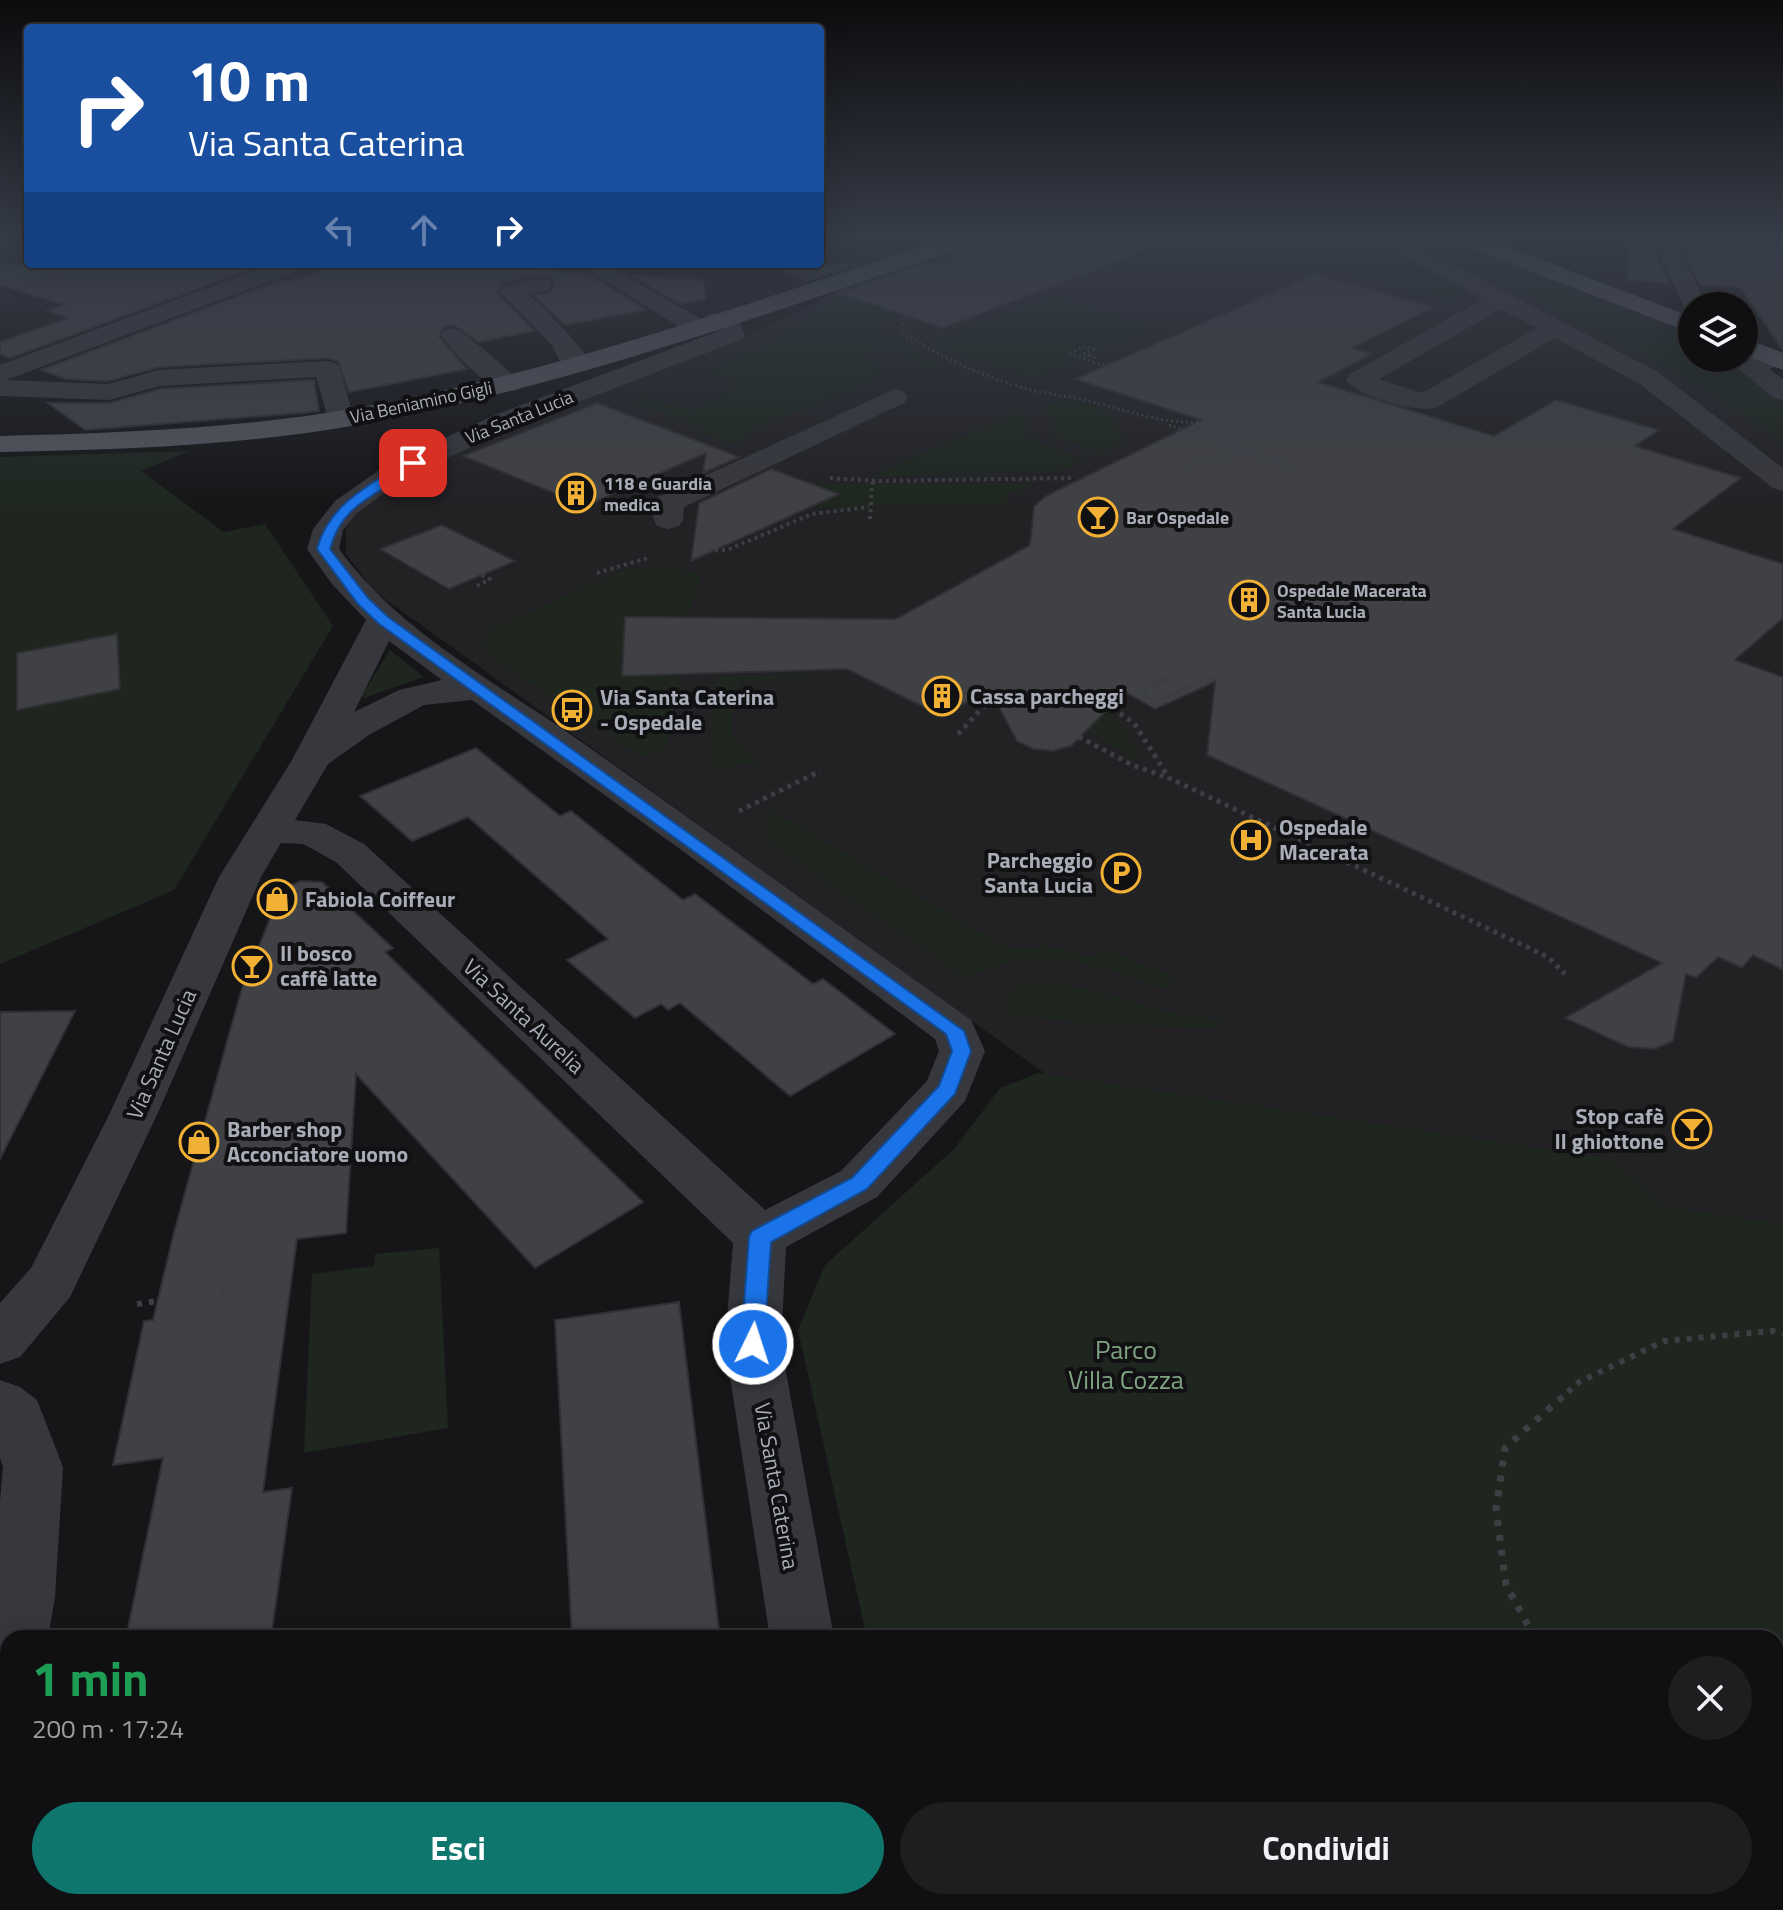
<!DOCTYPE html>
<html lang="it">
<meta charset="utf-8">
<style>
body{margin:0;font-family:"Titillium Web",sans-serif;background:#1e1e20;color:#f1f3f6;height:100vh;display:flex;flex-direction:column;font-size:30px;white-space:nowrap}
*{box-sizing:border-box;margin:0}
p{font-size:26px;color:#9c9d9f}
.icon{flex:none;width:44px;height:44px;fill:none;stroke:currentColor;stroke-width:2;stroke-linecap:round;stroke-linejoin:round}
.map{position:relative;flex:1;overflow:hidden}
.panel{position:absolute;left:0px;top:1630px;width:1784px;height:280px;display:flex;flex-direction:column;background:#101012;border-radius:24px 24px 0 0;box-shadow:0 8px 32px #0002,0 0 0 2px #303032}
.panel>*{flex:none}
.banner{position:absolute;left:24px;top:24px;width:800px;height:244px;border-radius:8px;box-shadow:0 8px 32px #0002,0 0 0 2px #303032;background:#1a4fa0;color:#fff;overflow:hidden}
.buttons{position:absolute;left:1678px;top:292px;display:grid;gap:16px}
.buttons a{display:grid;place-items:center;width:80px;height:80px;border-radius:50%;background:#101012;box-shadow:0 8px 32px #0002,0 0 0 2px #303032;font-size:40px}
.pin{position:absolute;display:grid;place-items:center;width:68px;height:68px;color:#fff;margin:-34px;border-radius:16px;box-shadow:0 4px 12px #0006}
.me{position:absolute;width:88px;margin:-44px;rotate:4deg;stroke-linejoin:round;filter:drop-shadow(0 0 6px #0008)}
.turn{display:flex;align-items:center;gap:28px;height:168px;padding:0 32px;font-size:36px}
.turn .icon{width:104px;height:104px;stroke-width:2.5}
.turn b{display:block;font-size:56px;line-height:68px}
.lanes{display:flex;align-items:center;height:76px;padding:0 32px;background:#0003;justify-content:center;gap:40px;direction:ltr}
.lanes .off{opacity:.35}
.round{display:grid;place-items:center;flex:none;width:84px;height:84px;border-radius:42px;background:#1e1e20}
.head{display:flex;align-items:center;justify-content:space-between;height:136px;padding:0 32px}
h1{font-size:48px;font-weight:700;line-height:60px;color:#1e9e55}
.cta{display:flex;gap:16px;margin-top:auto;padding:16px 32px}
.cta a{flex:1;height:92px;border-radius:48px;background:#0f766e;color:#fff;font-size:32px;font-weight:700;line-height:92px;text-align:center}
.cta a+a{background:#1e1e20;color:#f1f3f6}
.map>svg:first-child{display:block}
.built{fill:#222225}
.green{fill:#1e261f}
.building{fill:#404145;stroke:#303034;stroke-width:2}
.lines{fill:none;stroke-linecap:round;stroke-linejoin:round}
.path-far4{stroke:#3d3f44;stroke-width:3;stroke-dasharray:2 3;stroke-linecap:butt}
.path-far3{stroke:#3d3f44;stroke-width:4;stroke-dasharray:3 4;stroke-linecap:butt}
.path-far2{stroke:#3d3f44;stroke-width:5;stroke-dasharray:4 5;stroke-linecap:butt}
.path-far1{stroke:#3d3f44;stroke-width:6;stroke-dasharray:5 7;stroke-linecap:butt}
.path{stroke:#3d3f44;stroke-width:7;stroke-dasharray:6 9;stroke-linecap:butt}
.minor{fill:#37383d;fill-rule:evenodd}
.major{fill:#53555c;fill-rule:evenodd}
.route{fill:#1a73e8;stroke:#114b97;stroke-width:2}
.labels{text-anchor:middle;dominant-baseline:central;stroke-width:8;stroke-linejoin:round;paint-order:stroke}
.far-street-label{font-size:18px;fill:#a8adb8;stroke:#111113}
.far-poi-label{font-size:18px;font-weight:bold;fill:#a8adb8;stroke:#111113;text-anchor:start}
.poi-label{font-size:22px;font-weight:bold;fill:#a8adb8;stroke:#111113;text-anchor:start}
.street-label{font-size:22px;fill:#a8adb8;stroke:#111113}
.near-park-label{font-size:26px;fill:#7fa381;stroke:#111113}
</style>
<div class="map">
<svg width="1783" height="1910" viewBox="0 0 1783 1910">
<rect width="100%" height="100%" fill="#161618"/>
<!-- built -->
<path class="built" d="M979 239H1457L1692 331V358H1742L1783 380V1246L1065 1088 374 591 346 554V528L359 509 426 463 748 335 808 308 840 286Z"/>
<!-- green -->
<g class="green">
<path d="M990 239H1035L976 261 896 303 895 319 874 320 877 333 894 334 912 350 948 368 938 373 906 361 909 356 903 351 889 348 865 353 864 358 882 366 876 379 767 424 732 444 696 433 700 428 630 401 640 396 694 410 741 383 701 370C750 351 796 336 834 298L851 300 861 290 847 287Z"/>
<path d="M1253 239H1373L1474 288 1446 300 1339 269 1344 265Z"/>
<path d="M1404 239H1446L1684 335 1692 339V358H1727L1783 404V444L1707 390 1528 295Z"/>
<path d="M1055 297 1151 328 1036 380 937 348V341Z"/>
<path d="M1082 402 1112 412 1125 443 1099 454 1052 434 1046 403Z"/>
<path d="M1022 410 1028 437 1084 460 1059 471 870 476Z"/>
<path d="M189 451 141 471 224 532 265 524 333 626 174 890 0 964V457Z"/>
<path d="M809 483H1037L1003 497 1012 504 815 507Z"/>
<path d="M671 567 701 575 688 616 625 618 622 676 681 674 665 750 642 757 583 718C580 709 569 704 560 703L494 658 481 644 488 631 625 569Z"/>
<path d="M390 650 424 677 364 698 362 695Z"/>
<path d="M813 674 811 677 739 682C726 731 725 729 760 765L712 766 715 676Z"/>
<path d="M1092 704C1117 717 1132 732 1137 761L1055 711Z"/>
<path d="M771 810 1009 949 1049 946 1092 957 1104 948 1176 978 1164 989C1117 975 1069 951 1019 960 1001 964 983 972 966 978L769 842Z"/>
<path d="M1024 983C1045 984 1067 984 1087 989 1134 1000 1174 1019 1223 1019V1027L1103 1026 1009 1014 1007 1003 1012 990Z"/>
<path d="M1038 1073 1613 1159 1661 1206 1783 1224V1910H924L922 1902H1776V1638H867L798 1330 825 1265 954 1149 1000 1088Z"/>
<path d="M439 1248 448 1428 304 1453 312 1274 374 1266 375 1254Z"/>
</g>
<!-- building -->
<g class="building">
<path d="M979 239H1164L1165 243 943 328 839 293 923 264H955L940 258 974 247Z"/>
<path d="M1629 239H1649L1669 283 1628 280Z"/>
<path d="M1677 239H1783V350L1740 287 1700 285Z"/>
<path d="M0 264H264L10 358 0 354V342L69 318 47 311 65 305 0 285Z"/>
<path d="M341 264H429L587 273 646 310 565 325 534 296 550 292 555 285 550 278 539 275 502 283 497 293 534 331 479 342 454 325 443 327 439 337 467 369 349 392 338 361 327 358 159 367 108 381 66 379 41 370 284 279 287 282Z"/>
<path d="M782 264H859L806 281 781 273Z"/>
<path d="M1315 274 1434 307 1352 348 1372 354 1318 382 1494 436 1556 400 1659 430 1635 446 1741 478 1673 529 1783 564V618L1735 660 1783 677V970L1753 955 1742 968 1718 957 1696 978 1686 974 1673 1041 1655 1049 1628 1047 1565 1018 1662 963 1207 755 1215 682 1155 709 1125 692 1071 746 1053 751 1033 749 1017 741 989 689 942 716 847 669 622 676 625 617 896 619 1030 545 1034 506 1046 496 1201 420 1075 379Z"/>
<path d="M632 276 703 280 705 299 680 304Z"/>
<path d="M314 380 319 411 302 413 85 430 48 403H109L160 389Z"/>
<path d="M597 403 716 448 739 457 703 473 706 453 586 506 463 456Z"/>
<path d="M771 469 839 494 691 561 699 503Z"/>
<path d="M442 525 515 561 449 589 380 549Z"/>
<path d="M117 634 120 689 17 710V653Z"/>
<path d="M476 748 560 816 571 811 683 900 695 894 813 984 823 979 895 1034 790 1096 680 1003 668 1010 661 1004 635 1018 567 960 608 939 468 817 412 841 360 796Z"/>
<path d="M301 881 322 882 393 948 385 952 643 1202 535 1268 356 1074 346 1233 297 1239 263 1492 292 1488 271 1638H126L163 1458 113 1465 144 1321 153 1320 174 1232 242 988 282 889Z"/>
<path d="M75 1011 0 1159V1012Z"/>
<path d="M679 1302 720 1638H572L555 1320Z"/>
</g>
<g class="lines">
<!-- path-far4 -->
<g class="path-far4">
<path d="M1209 239 1279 258 1292 256 1239 239"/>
<path d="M1007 252 1039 239"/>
<path d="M907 304 901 332C941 357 985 378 1031 390 1049 394 1067 396 1085 400 1126 410 1163 425 1206 422"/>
<path d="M1083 354 1096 349 1086 346 1068 354 1106 366"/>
<path d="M1084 354 1097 358"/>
<path d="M1169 425 1198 435"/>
</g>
<!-- path-far3 -->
<g class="path-far3">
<path d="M1192 433 1294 467"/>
<path d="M1184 466 1248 450"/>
<path d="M830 478 877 481 1074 478"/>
<path d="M870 519 872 484 876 481"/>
<path d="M701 551 727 550 812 514 869 507"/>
<path d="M597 573 648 558"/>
<path d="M477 586 490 579 482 575"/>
<path d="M1189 669H1192"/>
<path d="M1191 669 1209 679 1200 683"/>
<path d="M1192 669 1211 679 1203 683"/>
<path d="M1192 669 1213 679 1205 683"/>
<path d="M1147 673 1160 681"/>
<path d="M1160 681 1189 669"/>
<path d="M1160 681 1189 669"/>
<path d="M1162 682 1191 669"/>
<path d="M1128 683 1146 673 1201 662"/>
<path d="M1155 683 1160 681"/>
<path d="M1157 683 1160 681"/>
<path d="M1197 683 1206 679"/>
</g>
<!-- path-far2 -->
<g class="path-far2">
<path d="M1132 681 1099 699 1134 723 1169 778 1548 957 1565 974"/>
<path d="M1162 682 1166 681"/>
<path d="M1143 689V691"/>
<path d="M1143 689 1160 681"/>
<path d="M1143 689 1160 681"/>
<path d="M1145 690 1162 682"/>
<path d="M1146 691 1161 698 1202 681"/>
<path d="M1146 691 1162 682"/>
<path d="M1144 692 1160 701 1205 681"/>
<path d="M1142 693 1159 703 1207 681"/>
<path d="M1142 693 1139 694 1157 705 1209 681"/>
<path d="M1142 693 1143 691"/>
<path d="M1068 729 1042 717 1018 732 1048 746 1070 732 1132 765 1168 778"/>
<path d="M958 734C969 724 977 711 989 703 1022 681 1063 692 1099 699"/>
<path d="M739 811 820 771"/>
<path d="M1669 984 1701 948"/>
</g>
<!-- path-far1 -->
<g class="path-far1">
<path d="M137 1304 266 1285 263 1308"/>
<path d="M1559 1400 1579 1382 1664 1341 1773 1331 1783 1334"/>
</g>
<!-- path -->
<g class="path">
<path d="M1535 1638 1506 1585 1496 1509 1505 1448 1561 1398"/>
<path d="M1776 1759 1783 1765"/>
<path d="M1776 1835 1783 1830"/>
<path d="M951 1902 953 1910"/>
<path d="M1681 1902 1686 1910"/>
<path d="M1699 1910 1704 1902"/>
</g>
<!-- minor -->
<g class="minor">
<path d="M1376 239H1403L1658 372 1783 468V491L1773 488 1640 384 1555 338 1436 408C1416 413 1358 397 1346 380L1350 374 1483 299 1379 244ZM1501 309 1537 328 1422 393 1379 379Z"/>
<path d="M1652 239H1674L1707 306H1692V312L1686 311Z"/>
<path d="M273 264H305L302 269 6 380 108 384 159 370 327 361 336 363 340 369 354 419 350 425 340 427 330 425 316 377 160 386 109 400 0 396V365Z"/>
<path d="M578 264H605L701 319 713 313 738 321 745 334 742 339 517 426 408 476 357 513 343 530 339 549C400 633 496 682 580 741 711 833 841 927 971 1020L985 1051 965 1101 877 1197 786 1247 781 1344 834 1638H770L725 1344 733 1243 336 862 303 844 281 843 261 877 157 1115 70 1297 20 1357 0 1364V1303L31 1268 109 1115 219 877 292 760 366 620 332 584 307 549 313 529 335 501 388 464 497 414 719 331 707 326 704 331H686ZM389 641 442 680 399 690 354 712ZM472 700 680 849 935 1039 939 1051 927 1081 841 1171 765 1210 364 844 326 824 295 820 328 764 369 735 424 705Z"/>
<path d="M540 278 548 280 552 285 548 290 528 294C552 316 574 338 592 363L588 368H570L560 361 552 345 499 291 503 286Z"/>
<path d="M453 328C466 331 504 368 517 378L521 384 517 390C493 396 454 355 441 335L444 330Z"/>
<path d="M1776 351 1783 353V365L1769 369 1783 379V400L1774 398 1736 367 1740 361Z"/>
<path d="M895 389 904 391 908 397 904 403 684 507 683 520 679 526 668 529 657 526C651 517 652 506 658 497Z"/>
<path d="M0 1380 20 1387 37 1400 63 1467 55 1597 48 1638H8V1761L0 1765V1501L3 1467 0 1458Z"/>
<path d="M810 1902H884L886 1910H812Z"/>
</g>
<!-- major -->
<g class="major">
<path d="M944 239H976L973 244C768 313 564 388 351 426 235 446 117 450 0 452V436C117 433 235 429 350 409 553 374 749 303 944 239Z"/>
<path d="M1456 239H1486L1692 317V333L1459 244Z"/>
<path d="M1744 338 1783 353V370L1744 355Z"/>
</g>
</g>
<!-- sky -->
<linearGradient id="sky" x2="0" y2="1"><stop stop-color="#0c0c0d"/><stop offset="0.47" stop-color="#363c48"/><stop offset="1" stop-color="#363c48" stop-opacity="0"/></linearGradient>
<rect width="1783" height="506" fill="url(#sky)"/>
<!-- route -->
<path class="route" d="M408 460 419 463C385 495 343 498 330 549L368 598 388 617 964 1031 971 1051 955 1094 867 1189 771 1242 764 1344 761 1351 753 1353 745 1351 741 1344 749 1237 752 1231 852 1178 939 1086 952 1051 946 1034 378 623 358 604 317 549C329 503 371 485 408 460Z"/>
<!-- icons -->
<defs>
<g id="building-ring" transform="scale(2)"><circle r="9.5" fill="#111113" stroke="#f2b134" stroke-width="1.5"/><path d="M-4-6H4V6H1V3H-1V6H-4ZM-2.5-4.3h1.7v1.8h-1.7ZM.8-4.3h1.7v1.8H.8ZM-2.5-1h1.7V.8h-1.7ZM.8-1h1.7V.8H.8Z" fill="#f2b134"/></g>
<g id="bar-ring" transform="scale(2)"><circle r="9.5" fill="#111113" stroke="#f2b134" stroke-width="1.5"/><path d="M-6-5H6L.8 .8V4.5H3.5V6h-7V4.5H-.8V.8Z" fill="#f2b134"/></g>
<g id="bus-ring" transform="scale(2)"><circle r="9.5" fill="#111113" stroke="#f2b134" stroke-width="1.5"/><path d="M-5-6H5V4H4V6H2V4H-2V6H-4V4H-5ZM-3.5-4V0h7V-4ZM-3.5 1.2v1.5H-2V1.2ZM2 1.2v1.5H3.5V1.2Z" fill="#f2b134"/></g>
<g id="hospital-ring" transform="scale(2)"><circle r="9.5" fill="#111113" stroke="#f2b134" stroke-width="1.5"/><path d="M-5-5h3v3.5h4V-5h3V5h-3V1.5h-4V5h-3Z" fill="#f2b134"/></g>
<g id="parking-ring" transform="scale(2)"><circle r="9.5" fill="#111113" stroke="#f2b134" stroke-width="1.5"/><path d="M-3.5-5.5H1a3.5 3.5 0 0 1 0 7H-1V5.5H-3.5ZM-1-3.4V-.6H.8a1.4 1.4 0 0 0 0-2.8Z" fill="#f2b134"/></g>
<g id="shop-ring" transform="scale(2)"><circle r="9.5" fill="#111113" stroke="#f2b134" stroke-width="1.5"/><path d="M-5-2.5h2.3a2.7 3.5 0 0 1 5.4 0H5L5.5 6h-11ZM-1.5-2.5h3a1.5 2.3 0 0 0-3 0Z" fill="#f2b134"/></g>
</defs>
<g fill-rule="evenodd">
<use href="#building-ring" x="576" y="493"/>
<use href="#bar-ring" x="1098" y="517"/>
<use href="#building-ring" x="1249" y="600"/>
<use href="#building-ring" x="942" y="696"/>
<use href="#bus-ring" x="572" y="710"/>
<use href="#hospital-ring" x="1251" y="840"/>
<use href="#parking-ring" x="1121" y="873"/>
<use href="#shop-ring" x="277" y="899"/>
<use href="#bar-ring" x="252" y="966"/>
<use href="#bar-ring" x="1692" y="1129"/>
<use href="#shop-ring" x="199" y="1142"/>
</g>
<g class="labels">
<!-- far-street labels -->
<g class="far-street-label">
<text transform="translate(421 402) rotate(-12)">Via Beniamino Gigli</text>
<text transform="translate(519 417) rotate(-22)">Via Santa Lucia</text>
</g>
<!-- far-poi labels -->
<g class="far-poi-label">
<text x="604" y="483">118 e Guardia<tspan x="604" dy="21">medica</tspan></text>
<text x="1126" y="517">Bar Ospedale</text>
<text x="1277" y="590">Ospedale Macerata<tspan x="1277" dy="21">Santa Lucia</tspan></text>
</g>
<!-- poi labels -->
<g class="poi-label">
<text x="970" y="696">Cassa parcheggi</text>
<text x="600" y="697">Via Santa Caterina<tspan x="600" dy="25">- Ospedale</tspan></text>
<text x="1279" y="827">Ospedale<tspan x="1279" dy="25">Macerata</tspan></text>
<text x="1093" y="860" text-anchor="end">Parcheggio<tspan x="1093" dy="25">Santa Lucia</tspan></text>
<text x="305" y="899">Fabiola Coiffeur</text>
<text x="280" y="953">Il bosco<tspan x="280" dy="25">caffè latte</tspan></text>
<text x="1664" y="1116" text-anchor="end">Stop cafè<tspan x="1664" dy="25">Il ghiottone</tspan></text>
<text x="227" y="1129">Barber shop<tspan x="227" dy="25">Acconciatore uomo</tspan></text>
</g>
<!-- street labels -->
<g class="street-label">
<text transform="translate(524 1016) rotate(43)">Via Santa Aurelia</text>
<text transform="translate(161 1054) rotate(-66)">Via Santa Lucia</text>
<text transform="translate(777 1486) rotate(80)">Via Santa Caterina</text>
</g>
<!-- near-park labels -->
<g class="near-park-label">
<text x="1126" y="1349">Parco<tspan x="1126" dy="30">Villa Cozza</tspan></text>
</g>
</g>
</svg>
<div class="buttons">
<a><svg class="icon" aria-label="layers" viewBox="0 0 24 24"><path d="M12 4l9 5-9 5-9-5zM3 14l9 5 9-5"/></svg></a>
</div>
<div class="pin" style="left:413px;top:463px;background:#d93025"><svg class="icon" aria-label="arrive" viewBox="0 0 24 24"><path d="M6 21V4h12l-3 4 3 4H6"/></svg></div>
<svg class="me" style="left:753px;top:1344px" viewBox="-20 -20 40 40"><circle r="17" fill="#1a73e8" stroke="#fff" stroke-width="3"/><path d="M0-11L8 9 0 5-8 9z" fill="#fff"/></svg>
<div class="banner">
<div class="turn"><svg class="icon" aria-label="right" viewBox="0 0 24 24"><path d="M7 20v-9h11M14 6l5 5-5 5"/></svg><div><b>10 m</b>Via Santa Caterina</div></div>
<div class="lanes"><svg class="icon off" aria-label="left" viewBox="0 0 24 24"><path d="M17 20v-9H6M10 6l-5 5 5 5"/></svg><svg class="icon off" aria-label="ahead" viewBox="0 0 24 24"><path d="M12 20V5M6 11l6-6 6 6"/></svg><svg class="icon" aria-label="right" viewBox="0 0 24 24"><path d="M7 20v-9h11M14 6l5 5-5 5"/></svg></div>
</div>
<section class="panel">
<div class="head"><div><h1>1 min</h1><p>200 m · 17:24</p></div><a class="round"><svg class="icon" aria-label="close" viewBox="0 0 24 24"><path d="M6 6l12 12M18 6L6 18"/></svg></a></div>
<div class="cta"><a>Esci</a><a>Condividi</a></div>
</section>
</div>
